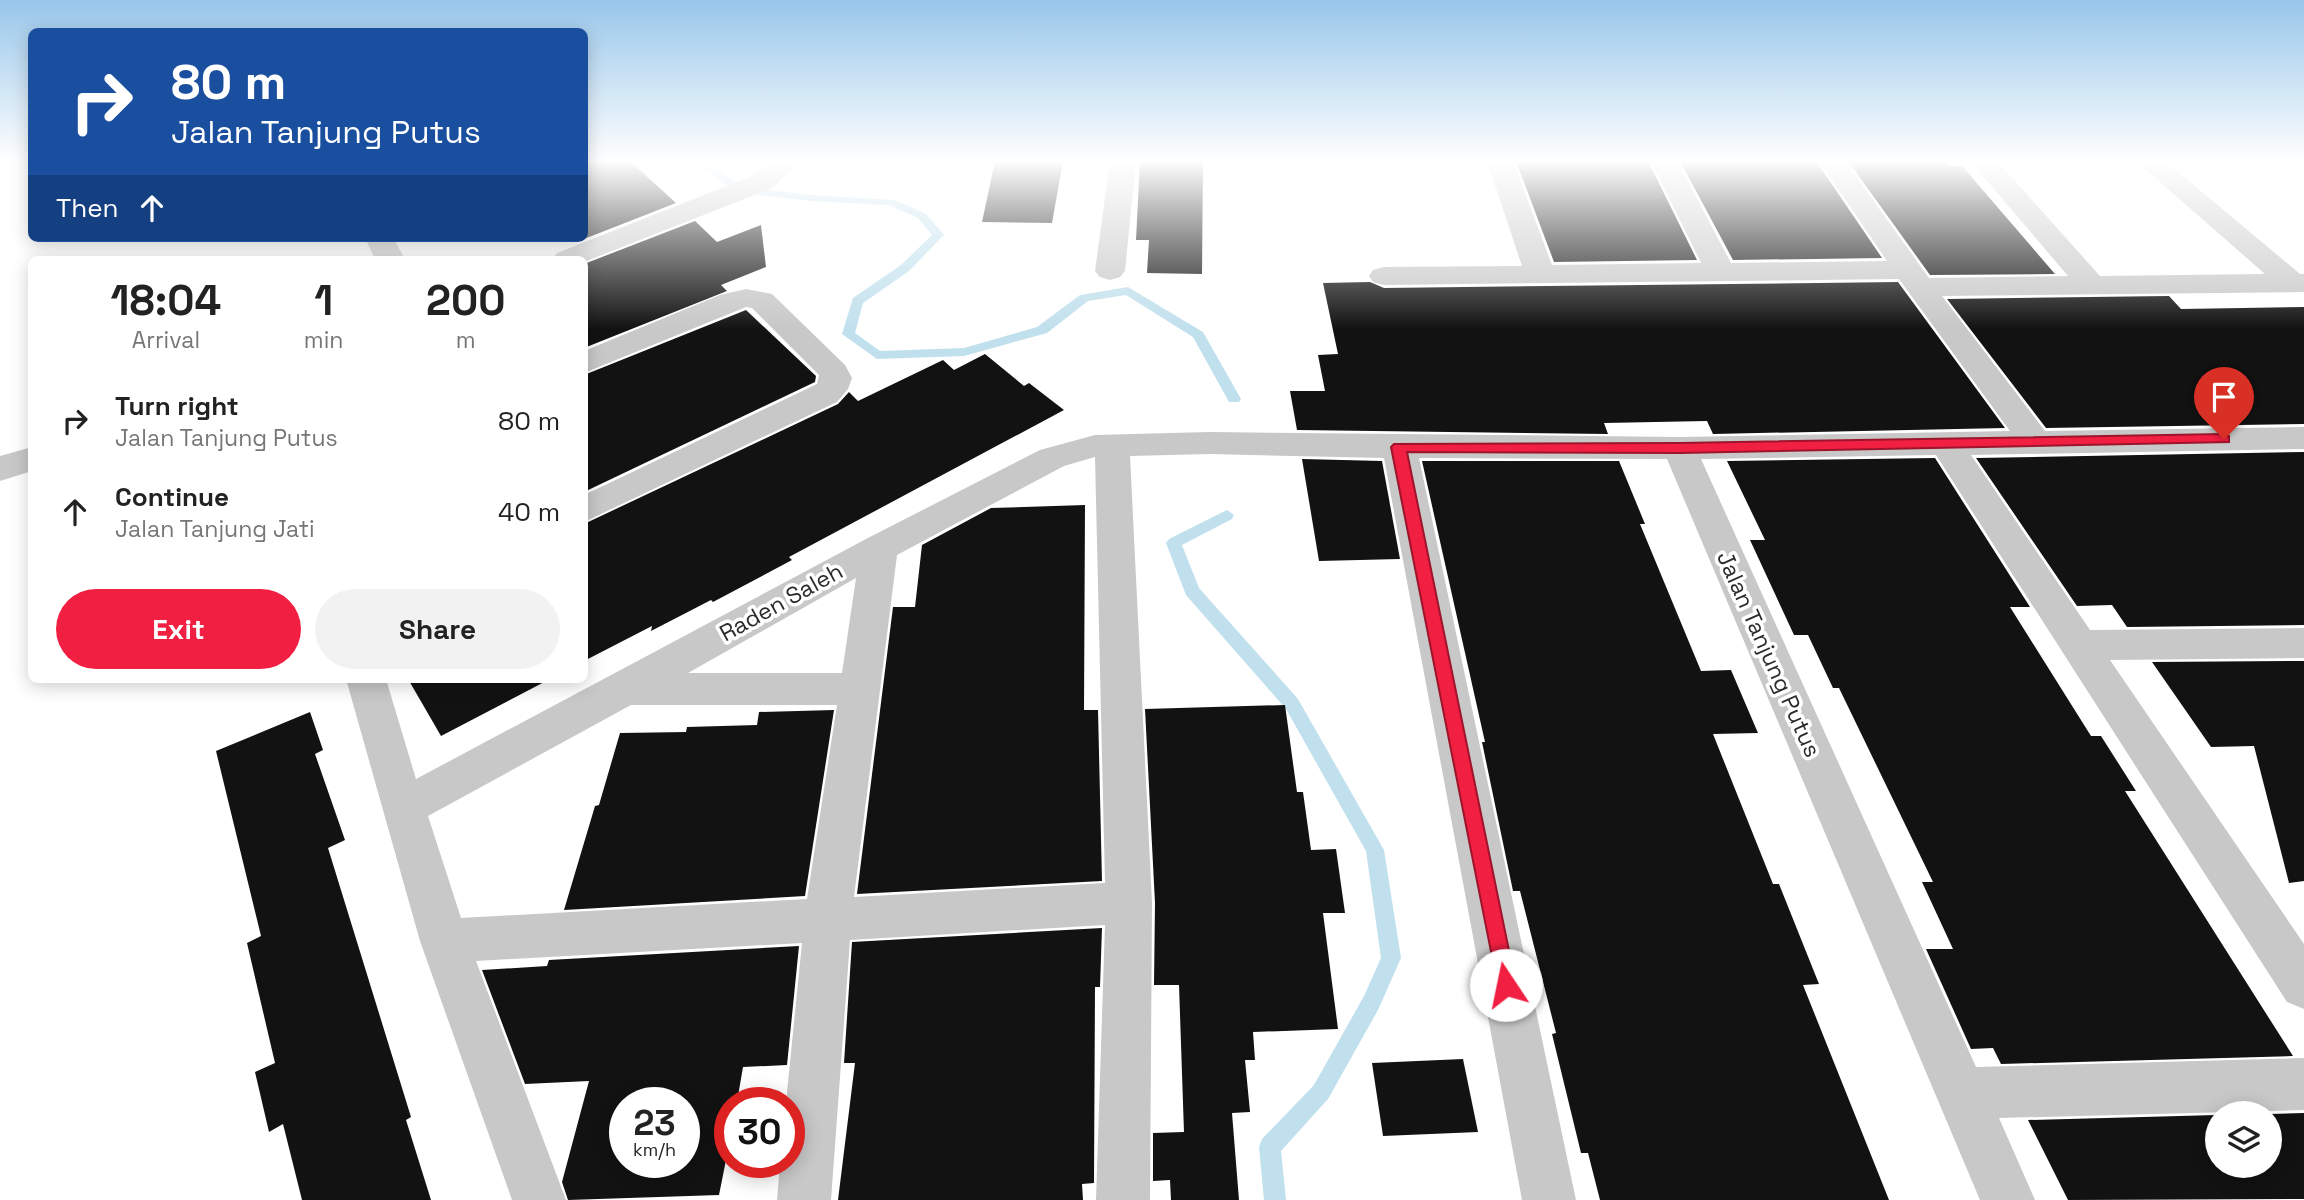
<!DOCTYPE html>
<style>
body{margin:0;font-family:"Space Grotesk",sans-serif;background:#f2f2f2;color:#222;height:100vh;display:flex;flex-direction:column;font-size:26px;white-space:nowrap}
*{box-sizing:border-box;margin:0}
p{font-size:23px;color:#767676}
.icon{flex:none;width:38px;height:38px;fill:none;stroke:currentColor;stroke-width:2;stroke-linecap:round;stroke-linejoin:round}
.map{position:relative;flex:1;overflow:hidden}
.drawer{position:absolute;left:28px;top:256px;width:560px;height:427px;display:flex;flex-direction:column;background:#fff;border-radius:10px;box-shadow:0 4px 18px #0003}
.drawer>*{flex:none}
.banner{position:absolute;left:28px;top:28px;width:560px;height:214px;border-radius:10px;box-shadow:0 4px 18px #0003;background:#1a4fa0;color:#fff;overflow:hidden}
.buttons{position:absolute;left:2205px;top:1101px;display:grid;gap:14px}
.buttons a{display:grid;place-items:center;width:77px;height:77px;border-radius:50%;background:#fff;box-shadow:0 4px 18px #0003;font-size:35px}
.speed{position:absolute;left:609px;top:1087px;display:flex;gap:14px;font-size:35px;font-weight:700;text-align:center}
.speed>*{display:grid;place-content:center;width:91px;height:91px;border-radius:50%;background:#fff;box-shadow:0 4px 18px #0003;line-height:1}
.speed small{font-size:18px;font-weight:400}
.speed .limit{border:10px solid #d22;background:#fff;color:#111}
.pin{position:absolute;display:grid;place-items:center;width:60px;height:60px;color:#fff;margin:-72px -30px;border-radius:50% 50% 50% 0;rotate:-45deg;box-shadow:0 0 7px #0007}
.pin .icon{rotate:45deg}
.me{position:absolute;width:77px;margin:-38px;rotate:349deg;stroke-linejoin:round;filter:drop-shadow(0 0 5px #0008)}
.turn{display:flex;align-items:center;gap:24px;height:147px;padding:0 28px;font-size:32px}
.turn .icon{width:91px;height:91px;stroke-width:2.5}
.turn b{display:block;font-size:49px;line-height:60px}
.then{display:flex;align-items:center;height:66px;padding:0 28px;background:#0003;gap:14px;font-size:26px}
.eta{display:flex;justify-content:space-evenly;align-items:center;height:119px;text-align:center}
.eta b{font-size:42px;font-weight:800;line-height:49px}
.primary-button{display:flex;gap:14px;margin-top:auto;padding:14px 28px}
.primary-button a{flex:1;height:80px;border-radius:42px;background:#f11f42;color:#fff;font-size:28px;font-weight:800;line-height:80px;text-align:center}
.primary-button a+a{background:#f2f2f2;color:#222}
ul{padding:0;list-style:none}
li{display:flex;align-items:center;gap:21px;height:91px;padding:0 28px}
li div{flex:1}
li b{display:block;font-size:26px}
li em{font-style:normal}
.map>svg:first-child{display:block}
.lines{fill:none;stroke-linecap:round;stroke-linejoin:round}
.stream{fill:#c1e0ed;fill-rule:evenodd}
.building{fill:#121212;fill-rule:evenodd}
.minor{fill:#c8c8c8;fill-rule:evenodd}
.route{fill:#f11f42;stroke:#9d142b;stroke-width:2}
.labels{text-anchor:middle;dominant-baseline:central;stroke-width:7;stroke-linejoin:round;paint-order:stroke}
.street-label{font-size:23px;fill:#2b2b2b;stroke:#fff}
</style>
<div class="map">
<svg width="2304" height="1200" viewBox="0 0 2304 1200">
<rect width="100%" height="100%" fill="#fff"/>
<g class="lines">
<!-- stream -->
<g class="stream">
<path d="M693 161H705L743 187 810 195 895 200 926 214 944 235 942 237 909 271 863 303 855 333 880 351 964 348 1037 327 1080 295 1128 287 1203 332 1241 399 1239 402H1229L1193 337 1126 295 1088 301 1047 333 964 356 877 359 842 334 853 298 901 265 932 235 918 218 889 205 810 201 736 192Z"/>
<path d="M1227 510 1234 515 1232 519 1182 545 1199 588 1298 699 1384 850 1401 958 1378 1010 1328 1099 1281 1151 1286 1200H1264L1259 1147 1262 1139 1314 1085 1364 996 1381 958 1366 851 1286 709 1186 595 1166 543 1169 539Z"/>
</g>
</g>
<!-- building -->
<g class="building">
<path d="M584 161H630L676 203 584 239Z"/>
<path d="M995 161H1063L1052 223 982 222Z"/>
<path d="M1140 161H1203L1202 274 1147 273 1149 240H1136Z"/>
<path d="M1516 161H1648L1697 260 1554 262Z"/>
<path d="M1680 161H1816L1882 258 1733 260Z"/>
<path d="M1848 161H1945L1949 166H1962L2055 274 1930 275Z"/>
<path d="M695 221 717 242 761 225 766 267 721 285 727 291 584 348V264Z"/>
<path d="M1370 282 1384 288 1898 282 2005 428 1713 434 1707 421 1604 423 1608 434 1297 430 1290 391H1325L1318 355 1338 354 1323 283Z"/>
<path d="M2169 296 2181 309 2304 307V424L2046 428 1947 299Z"/>
<path d="M746 310 816 376 815 382 584 492V375Z"/>
<path d="M985 354 1024 386 1029 383 1064 410 789 557 792 560 713 602 711 600 651 631 652 626 584 661V524L838 404 849 392 858 401 943 360 954 370Z"/>
<path d="M2304 452V625L2127 627 2112 605 2077 606 1976 458Z"/>
<path d="M1935 458 2030 607H2010L2091 736H2101L2136 791H2125L2293 1056 2001 1064 1993 1048 1971 1049 1926 949H1953L1922 882H1933L1839 688H1833L1808 635H1794L1750 540H1765L1727 461Z"/>
<path d="M1302 459 1382 461 1400 559 1319 561Z"/>
<path d="M1422 461H1619L1645 524H1640L1701 671 1731 670 1758 733 1713 734 1773 884H1779L1819 984 1803 985 1889 1200H1600L1588 1153H1581L1552 1034 1556 1033 1520 891H1513L1482 742H1485Z"/>
<path d="M1085 505 1084 710H1098L1102 881 857 894 893 607H915L922 545 991 508Z"/>
<path d="M2304 661V881L2289 883 2254 746 2211 747 2152 662Z"/>
<path d="M408 679H550L441 736Z"/>
<path d="M1285 705 1297 792H1303L1311 850 1336 849 1345 913H1323L1338 1029 1253 1032 1255 1060H1245L1250 1112 1232 1113 1239 1200H1171L1170 1180 1153 1181V1133L1184 1132 1179 985H1154L1155 903 1145 709Z"/>
<path d="M834 710 805 896 564 910 595 806 599 805 620 733 686 732 687 727 757 725 759 712Z"/>
<path d="M310 712 323 750 315 754 345 840 328 848 411 1117 406 1120 431 1200H302L283 1124 269 1132 255 1072 275 1063 247 943 261 936 216 751Z"/>
<path d="M1102 928 1100 987H1095L1094 1183 1082 1184 1083 1200H838L855 1063H844L852 942Z"/>
<path d="M799 946 787 1065 743 1067 737 1102H730V1140L719 1195 568 1200 562 1182 589 1081 525 1084 482 970 547 966 549 960ZM625 1102H684V1162H625Z"/>
<path d="M1463 1059 1478 1132 1383 1136 1372 1063Z"/>
<path d="M2304 1113V1199L2068 1200 2028 1120 2217 1115V1166H2270V1114Z"/>
</g>
<g class="lines">
<!-- minor -->
<g class="minor">
<path d="M772 161H801L772 188 584 262V259H552L557 253 752 176Z"/>
<path d="M1110 161H1136L1125 271 1120 277 1110 280 1100 277 1095 271Z"/>
<path d="M1487 161H1513L1552 265 1701 263 1651 161H1677L1731 263 1887 261 1819 161H1845L1929 278 2068 276 1970 161H1997L2100 276 2265 274 2136 161H2165L2300 274H2304V292L1942 296 2045 431 2304 427V449L1971 455 2090 630 2304 628V658L2110 660 2304 944V1009L2287 1002 1936 455 1701 459 1976 1067 2304 1058V1110L1999 1118 2035 1200H1980L1667 459 1419 458 1576 1200H1522L1384 458 1210 454 1130 456 1152 903 1150 1200H1096L1105 925 850 940 831 1200H777L780 1162H789V1102H786L802 943 476 961 566 1200H512L420 941 346 679H386L416 779 866 539 1040 450 1095 435 1210 432 1679 437 2010 431 1899 279 1384 285 1373 282 1369 276 1373 270 1384 267 1522 266ZM1095 457 1105 883 854 897 897 555 1064 466ZM856 578 842 673H688ZM631 705H837L807 899 461 918 428 816Z"/>
<path d="M365 238H393L405 259H375Z"/>
<path d="M746 289 772 294 845 365 852 378 848 389 837 402 584 522V495L817 384 819 375 752 308 746 307 584 373V351L720 295Z"/>
<path d="M32 447V471L0 481V456Z"/>
</g>
</g>
<!-- sky -->
<linearGradient id="sky" x2="0" y2="1"><stop stop-color="#98c6ea"/><stop offset="0.49" stop-color="#fff"/><stop offset="1" stop-color="#fff" stop-opacity="0"/></linearGradient>
<rect width="2304" height="329" fill="url(#sky)"/>
<!-- route -->
<path class="route" d="M2224 434 2229 436V442L1679 453 1407 452 1516 985 1513 992 1506 994 1499 992 1391 447 1394 444 1679 443Z"/>
<g class="labels">
<!-- street labels -->
<g class="street-label">
<text transform="translate(781 602) rotate(-29)">Raden Saleh</text>
<text transform="translate(1769 654) rotate(66)">Jalan Tanjung Putus</text>
</g>
</g>
</svg>
<div class="buttons">
<a><svg class="icon" aria-label="layers" viewBox="0 0 24 24"><path d="M12 4l9 5-9 5-9-5zM3 14l9 5 9-5"/></svg></a>
</div>
<div class="speed"><div>23<small>km/h</small></div><div class="limit">30</div></div>
<div class="pin" style="left:2224px;top:439px;background:#d93025"><svg class="icon" aria-label="arrive" viewBox="0 0 24 24"><path d="M6 21V4h12l-3 4 3 4H6"/></svg></div>
<svg class="me" style="left:1506px;top:985px" viewBox="-20 -20 40 40"><circle r="19" fill="#fff"/><path d="M0-13L10 11 0 6-10 11z" fill="#f11f42"/></svg>
<div class="banner">
<div class="turn"><svg class="icon" aria-label="right" viewBox="0 0 24 24"><path d="M7 20v-9h11M14 6l5 5-5 5"/></svg><div><b>80 m</b>Jalan Tanjung Putus</div></div>
<div class="then">Then<svg class="icon" aria-label="ahead" viewBox="0 0 24 24"><path d="M12 20V5M6 11l6-6 6 6"/></svg></div>
</div>
<section class="drawer">
<div class="eta">
<div><b>18:04</b><p>Arrival</p></div>
<div><b>1</b><p>min</p></div>
<div><b>200</b><p>m</p></div>
</div>
<ul>
<li><svg class="icon" aria-label="right" viewBox="0 0 24 24"><path d="M7 20v-9h11M14 6l5 5-5 5"/></svg><div><b>Turn right</b><p>Jalan Tanjung Putus</p></div><em>80 m</em></li>
<li><svg class="icon" aria-label="ahead" viewBox="0 0 24 24"><path d="M12 20V5M6 11l6-6 6 6"/></svg><div><b>Continue</b><p>Jalan Tanjung Jati</p></div><em>40 m</em></li>
</ul>
<div class="primary-button"><a>Exit</a><a>Share</a></div>
</section>
</div>
